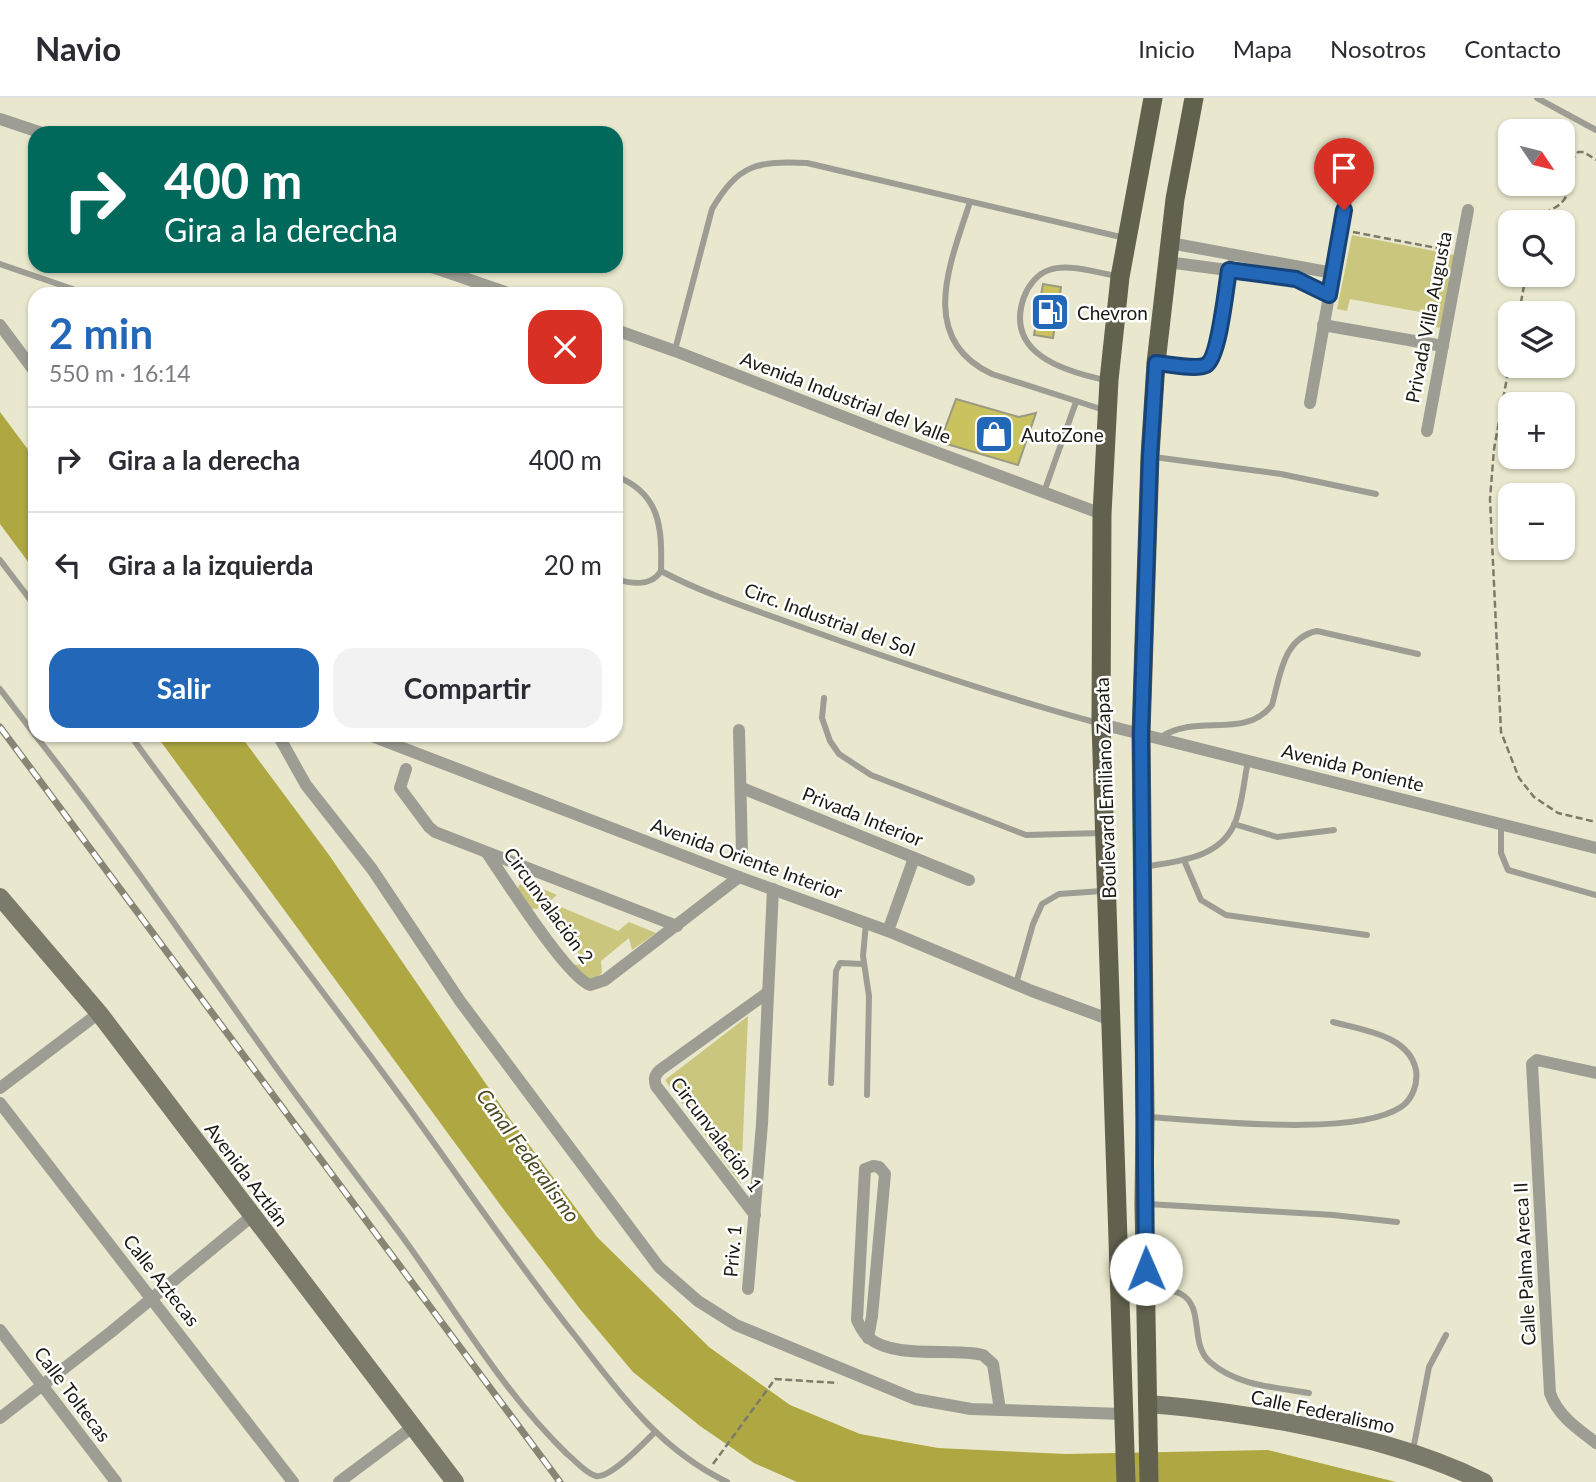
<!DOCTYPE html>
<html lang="es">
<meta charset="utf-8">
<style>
body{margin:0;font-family:Lato,sans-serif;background:#f2f2f3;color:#2b2b33;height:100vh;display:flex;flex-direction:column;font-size:26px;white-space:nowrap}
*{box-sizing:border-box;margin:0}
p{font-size:23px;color:#7c7c81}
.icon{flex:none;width:38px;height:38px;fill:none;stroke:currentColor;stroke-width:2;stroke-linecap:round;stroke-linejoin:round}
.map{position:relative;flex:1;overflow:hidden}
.panel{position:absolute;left:28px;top:189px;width:595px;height:455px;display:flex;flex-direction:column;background:#fff;border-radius:21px;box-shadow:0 2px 5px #0004}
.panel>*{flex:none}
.hud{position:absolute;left:28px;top:28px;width:595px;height:147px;border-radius:21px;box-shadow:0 2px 5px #0004;background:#00695c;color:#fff;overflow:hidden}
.needle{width:46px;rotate:125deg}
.fabs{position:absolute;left:1498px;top:21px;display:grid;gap:14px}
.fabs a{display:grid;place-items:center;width:77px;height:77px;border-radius:14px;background:#fff;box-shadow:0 2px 5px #0004;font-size:35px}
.pin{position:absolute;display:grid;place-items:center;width:60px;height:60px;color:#fff;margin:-72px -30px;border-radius:50% 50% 50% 0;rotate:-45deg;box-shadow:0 0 7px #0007}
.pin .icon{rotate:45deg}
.me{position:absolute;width:77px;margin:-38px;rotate:359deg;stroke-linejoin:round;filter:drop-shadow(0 0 5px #0008)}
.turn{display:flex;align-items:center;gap:24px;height:147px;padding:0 21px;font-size:32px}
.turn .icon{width:91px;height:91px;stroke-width:2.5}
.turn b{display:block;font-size:49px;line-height:60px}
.round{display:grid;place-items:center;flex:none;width:74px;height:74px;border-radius:21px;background:#f2f2f3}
.headline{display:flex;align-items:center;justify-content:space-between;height:119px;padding:0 21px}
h1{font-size:42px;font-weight:700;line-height:52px;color:#2267b8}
.cta{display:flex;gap:14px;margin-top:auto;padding:14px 21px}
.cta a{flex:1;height:80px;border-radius:21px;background:#2267b8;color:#fff;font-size:28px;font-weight:700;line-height:80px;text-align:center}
.cta a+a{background:#f2f2f3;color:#2b2b33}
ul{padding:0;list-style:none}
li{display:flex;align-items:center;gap:21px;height:105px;padding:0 21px;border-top:2px solid #e1e1e2}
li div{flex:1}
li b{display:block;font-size:26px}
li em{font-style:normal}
header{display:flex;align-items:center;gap:42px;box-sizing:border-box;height:98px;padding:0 35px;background:#fff;border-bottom:2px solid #e1e1e2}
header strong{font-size:33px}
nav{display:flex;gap:38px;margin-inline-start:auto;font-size:24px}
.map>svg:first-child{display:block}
.green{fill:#cbc67e}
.water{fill:#aea742}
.building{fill:#c9c25e;stroke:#9a9982;stroke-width:2}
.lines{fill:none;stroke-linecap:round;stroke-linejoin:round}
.path{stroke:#7c7b6a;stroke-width:2.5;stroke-dasharray:7 3.5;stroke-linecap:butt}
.lane{stroke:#9e9d93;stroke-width:6}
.street{stroke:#9e9d93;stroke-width:12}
.secondary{stroke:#7b7a6b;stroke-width:18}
.primary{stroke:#62614e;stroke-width:19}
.rail-casing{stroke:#878674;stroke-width:7}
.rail{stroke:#fff;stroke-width:4.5;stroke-dasharray:13;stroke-linecap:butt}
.route-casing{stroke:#164378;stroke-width:18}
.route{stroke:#2267b8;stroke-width:12}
.labels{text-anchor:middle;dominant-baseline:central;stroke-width:5;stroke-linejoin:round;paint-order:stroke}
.poi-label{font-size:19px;fill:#1b1a11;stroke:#fff;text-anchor:start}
.street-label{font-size:19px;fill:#1b1a11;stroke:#fff}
.water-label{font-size:21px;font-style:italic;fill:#4e4b22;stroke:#fff}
</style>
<header>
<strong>Navio</strong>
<nav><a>Inicio</a><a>Mapa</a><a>Nosotros</a><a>Contacto</a></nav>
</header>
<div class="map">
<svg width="1596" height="1384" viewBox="0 0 1596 1384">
<rect width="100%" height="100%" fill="#e9e8ce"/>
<!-- green -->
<g class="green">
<path d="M1352 137 1455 157 1441 230 1435 229 1436 217 1350 201 1347 213 1337 211Z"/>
<path d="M527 784 557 797 549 804 618 833 629 824 656 835 632 852 629 840 601 863 602 875 589 886 574 867 586 866 546 810 532 811 517 793 519 787Z"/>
<path d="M748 918 741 1086 665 982Z"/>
</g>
<!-- water -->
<g class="water">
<path d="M0 314 35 361V473L0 426Z"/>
<path d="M156 637H240L329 757 510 1021 597 1139 709 1249 790 1307 860 1336 938 1350 1066 1356 1268 1352 1396 1384H797L754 1365 700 1328 633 1274 580 1211 507 1116Z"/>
</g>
<!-- building -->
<g class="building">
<path d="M1043 186 1061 189 1053 240 1034 237Z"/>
<path d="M956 301 1019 319 1036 315 1018 367 940 344Z"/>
</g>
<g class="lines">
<!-- path -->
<g class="path">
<path d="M1538 124C1544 111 1555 113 1563 103 1572 93 1569 72 1574 59L1578 54H1584L1596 62"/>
<path d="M1353 134 1447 152"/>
<path d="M1519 215 1526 177"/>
<path d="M1510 263 1494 351 1490 401 1501 634 1519 680 1534 699 1558 715 1596 724"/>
<path d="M713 1366 775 1281 838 1285"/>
</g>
<!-- lane -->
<g class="lane">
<path d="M1537 0 1596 32"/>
<path d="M970 104C951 163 916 241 992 276L1104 312"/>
<path d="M0 166 87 196"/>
<path d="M675 252 712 111C739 66 756 63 807 65L1125 140"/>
<path d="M1158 265 1205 268 1212 260 1232 156"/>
<path d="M1105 282C1063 273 1004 255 1024 199 1028 188 1037 176 1049 172 1069 165 1097 175 1118 178"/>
<path d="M1154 359 1281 376 1376 396"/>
<path d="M616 378C661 396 662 430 661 473"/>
<path d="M1044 394 1076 304"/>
<path d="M0 462 35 508"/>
<path d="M661 473C706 497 756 512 804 530 901 565 998 598 1098 625"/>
<path d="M616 481C632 486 651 489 661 473"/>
<path d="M0 591 35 637"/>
<path d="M824 600 822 620 830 643 839 656 871 677 1026 737 1102 735"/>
<path d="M35 637C117 741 191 850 268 958 312 1020 359 1080 404 1141 457 1214 502 1293 567 1356 576 1363 585 1375 596 1378 610 1381 644 1345 654 1335"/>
<path d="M130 637C221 762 317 884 408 1009 464 1086 517 1165 576 1239 621 1297 659 1351 727 1384"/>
<path d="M1161 639C1197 615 1245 642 1272 607 1280 578 1283 540 1317 533L1418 556"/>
<path d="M1234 726 1277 739 1334 732"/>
<path d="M1501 727V755L1508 772 1596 797"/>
<path d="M1184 762 1201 802 1226 817 1367 837"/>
<path d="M1144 769C1177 763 1218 761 1234 727 1242 710 1244 682 1248 663"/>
<path d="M866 825 863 858 869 898 867 997"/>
<path d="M1016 886 1033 826 1042 806 1059 796 1102 793"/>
<path d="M831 985 836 873 840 865 863 866"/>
<path d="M1147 1019C1205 1022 1354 1040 1401 1009 1413 1001 1418 985 1416 972 1409 937 1362 932 1333 924"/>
<path d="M1148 1106 1333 1117 1397 1124"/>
<path d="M1149 1192C1159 1193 1172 1191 1181 1196 1205 1209 1189 1246 1210 1264 1237 1288 1275 1289 1309 1295"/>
<path d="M1413 1352 1429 1269 1446 1237"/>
</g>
<!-- street -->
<g class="street">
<path d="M0 21 42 35"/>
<path d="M1170 145 1333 175"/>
<path d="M1167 164 1296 181 1329 197"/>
<path d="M429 168 511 196"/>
<path d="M0 227 35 274"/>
<path d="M1323 227 1443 248"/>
<path d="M616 232 675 253 893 338 1102 416"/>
<path d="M1310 305 1351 74"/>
<path d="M1427 333 1468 112"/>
<path d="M1101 626 1596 750"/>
<path d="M739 632 742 755"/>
<path d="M278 637 306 687 372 771 460 903 659 1169 698 1203 736 1227 915 1301 971 1311 1124 1316"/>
<path d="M369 637 739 779 888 833 1032 893 1111 922"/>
<path d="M406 671 400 690 429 729 435 734 677 828"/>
<path d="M742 690 969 782"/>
<path d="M487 755C505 781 566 878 590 887L605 882 739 779"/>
<path d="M888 833 914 760"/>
<path d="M1596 975 1537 962 1532 966 1550 1295C1558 1318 1577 1330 1596 1345"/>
<path d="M0 990 99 915"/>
<path d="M0 1005 293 1384"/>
<path d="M755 1117 656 988C654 981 654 978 660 972L767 895"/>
<path d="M748 1191 762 1026 773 791"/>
<path d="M0 1232 116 1384"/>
<path d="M868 1240 872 1218 885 1076 879 1069 873 1068 865 1071 857 1222C860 1228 863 1236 869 1240 894 1261 951 1250 983 1257L993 1266 1000 1312"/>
<path d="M0 1320 111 1234 252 1118"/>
<path d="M339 1384 414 1328"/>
</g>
<!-- secondary -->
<g class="secondary">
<path d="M0 799 99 915 455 1384"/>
<path d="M1147 1306C1193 1309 1239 1316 1285 1324 1356 1338 1419 1352 1484 1384"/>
</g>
<!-- primary -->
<g class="primary">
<path d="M1126 1384 1101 626 1102 416 1109 282 1120 179 1153 0"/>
<path d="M1149 1384 1144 1106 1145 1019 1141 636 1150 358 1156 265 1175 101 1194 0"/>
</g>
<!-- rail casing -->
<g class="rail-casing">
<path id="rail" d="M0 629 560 1384"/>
</g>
<!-- rail -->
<use href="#rail" class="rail"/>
</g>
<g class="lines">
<!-- route casing -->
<g class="route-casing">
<path id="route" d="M1146 1171 1141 636 1150 358 1156 265C1168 266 1196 272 1206 267 1219 260 1226 189 1229 172L1296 181 1329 197 1344 112"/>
</g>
<!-- route -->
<use href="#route" class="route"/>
</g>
<!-- icons -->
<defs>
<g id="fuel-square" transform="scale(2.0125)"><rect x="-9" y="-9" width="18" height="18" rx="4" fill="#2267b8" stroke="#fff"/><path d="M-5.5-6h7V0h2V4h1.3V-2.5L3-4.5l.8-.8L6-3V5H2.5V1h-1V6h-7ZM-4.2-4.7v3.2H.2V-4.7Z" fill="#fff"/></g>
<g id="shop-square" transform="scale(2.0125)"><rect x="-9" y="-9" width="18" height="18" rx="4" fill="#2267b8" stroke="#fff"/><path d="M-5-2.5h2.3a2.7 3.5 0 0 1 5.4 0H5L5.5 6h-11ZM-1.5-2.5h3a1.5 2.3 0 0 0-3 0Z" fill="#fff"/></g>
</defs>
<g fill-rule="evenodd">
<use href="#fuel-square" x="1050" y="214"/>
<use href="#shop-square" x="994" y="336"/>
</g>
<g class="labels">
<!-- poi labels -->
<g class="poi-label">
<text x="1077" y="214">Chevron</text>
<text x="1021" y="336">AutoZone</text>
</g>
<!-- street labels -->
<g class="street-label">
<text transform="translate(1428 219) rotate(-79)">Privada Villa Augusta</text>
<text transform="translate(846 299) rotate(21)">Avenida Industrial del Valle</text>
<text transform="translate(830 521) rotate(20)">Circ. Industrial del Sol</text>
<text transform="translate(1353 669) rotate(14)">Avenida Poniente</text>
<text transform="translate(1105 690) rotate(-92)">Boulevard Emiliano Zapata</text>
<text transform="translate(863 718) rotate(22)">Privada Interior</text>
<text transform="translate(747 760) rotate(20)">Avenida Oriente Interior</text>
<text transform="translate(549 807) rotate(54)">Circunvalación 2</text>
<text transform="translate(717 1036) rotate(53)">Circunvalación 1</text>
<text transform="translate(247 1076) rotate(53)">Avenida Aztlán</text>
<text transform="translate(732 1153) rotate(-85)">Priv. 1</text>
<text transform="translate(1524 1166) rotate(-93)">Calle Palma Areca II</text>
<text transform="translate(162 1182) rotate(52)">Calle Aztecas</text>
<text transform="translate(73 1296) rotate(53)">Calle Toltecas</text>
<text transform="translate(1323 1313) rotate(12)">Calle Federalismo</text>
</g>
<!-- water labels -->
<g class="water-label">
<text transform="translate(529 1057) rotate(54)">Canal Federalismo</text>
</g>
</g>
</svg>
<div class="fabs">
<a><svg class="needle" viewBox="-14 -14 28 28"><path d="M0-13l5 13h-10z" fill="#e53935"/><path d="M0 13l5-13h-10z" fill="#7c7c81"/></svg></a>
<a><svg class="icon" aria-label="search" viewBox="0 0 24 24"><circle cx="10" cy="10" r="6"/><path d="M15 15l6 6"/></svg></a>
<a><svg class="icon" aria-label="layers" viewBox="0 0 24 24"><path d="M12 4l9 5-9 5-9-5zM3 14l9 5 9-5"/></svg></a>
<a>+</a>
<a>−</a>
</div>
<div class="pin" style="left:1344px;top:112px;background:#d93025"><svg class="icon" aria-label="arrive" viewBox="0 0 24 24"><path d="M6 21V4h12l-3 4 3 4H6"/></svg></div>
<svg class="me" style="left:1146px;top:1171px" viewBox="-20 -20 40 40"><circle r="19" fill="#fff"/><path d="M0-13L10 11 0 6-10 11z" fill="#2267b8"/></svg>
<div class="hud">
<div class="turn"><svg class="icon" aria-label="right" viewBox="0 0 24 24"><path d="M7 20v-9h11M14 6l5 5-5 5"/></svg><div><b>400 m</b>Gira a la derecha</div></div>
</div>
<section class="panel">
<div class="headline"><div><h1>2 min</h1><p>550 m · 16:14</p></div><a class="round" style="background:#d93025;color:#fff"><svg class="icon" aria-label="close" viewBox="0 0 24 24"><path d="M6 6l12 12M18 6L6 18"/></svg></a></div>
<ul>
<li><svg class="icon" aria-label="right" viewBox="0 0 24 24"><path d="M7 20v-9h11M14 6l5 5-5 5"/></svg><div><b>Gira a la derecha</b></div><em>400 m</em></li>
<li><svg class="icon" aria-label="left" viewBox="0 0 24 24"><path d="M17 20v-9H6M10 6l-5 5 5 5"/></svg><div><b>Gira a la izquierda</b></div><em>20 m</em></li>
</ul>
<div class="cta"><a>Salir</a><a>Compartir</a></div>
</section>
</div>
